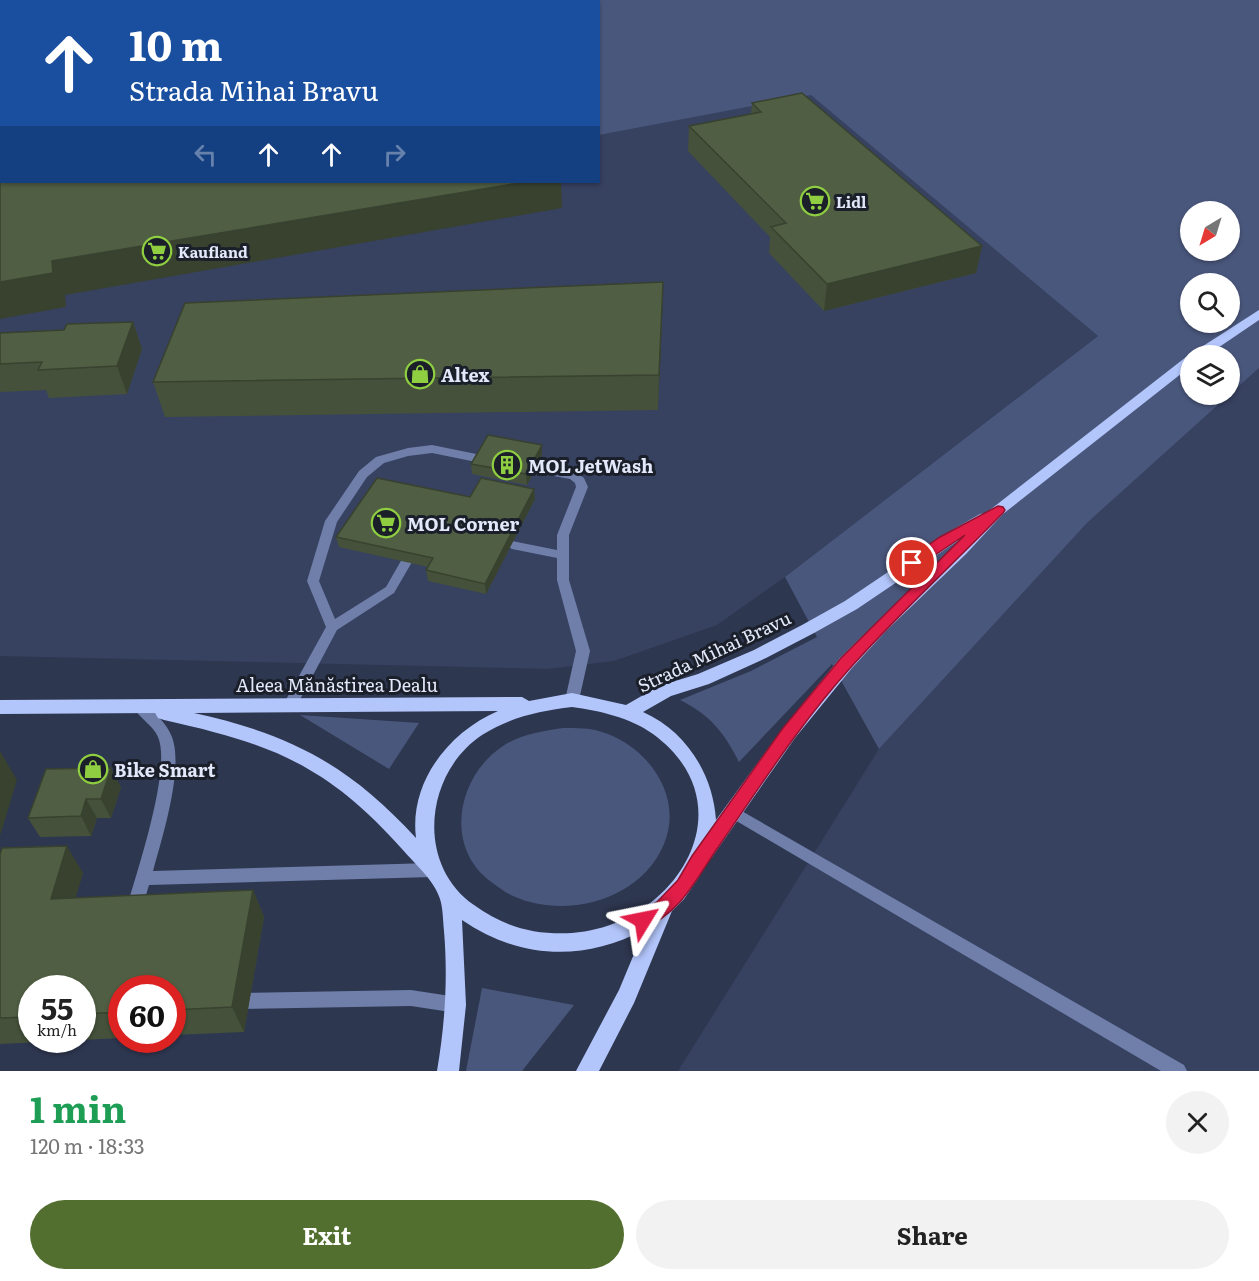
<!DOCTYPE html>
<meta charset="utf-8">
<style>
body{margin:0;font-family:Literata,serif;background:#f2f2f2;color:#222;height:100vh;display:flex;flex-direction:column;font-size:22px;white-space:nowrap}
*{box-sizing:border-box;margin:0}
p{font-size:20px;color:#767676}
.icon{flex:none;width:33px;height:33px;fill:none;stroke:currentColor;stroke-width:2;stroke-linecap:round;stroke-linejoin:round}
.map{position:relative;height:1071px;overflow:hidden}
.side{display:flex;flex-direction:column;background:#fff;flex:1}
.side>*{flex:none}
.banner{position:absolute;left:0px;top:0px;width:600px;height:183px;box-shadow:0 2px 4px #0004;background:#1a4fa0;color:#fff;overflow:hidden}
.needle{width:39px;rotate:218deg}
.tools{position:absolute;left:1180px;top:201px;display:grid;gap:12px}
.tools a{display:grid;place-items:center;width:60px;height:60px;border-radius:50%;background:#fff;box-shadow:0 2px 4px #0004;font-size:30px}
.speed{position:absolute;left:18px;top:975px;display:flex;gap:12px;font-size:30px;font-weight:700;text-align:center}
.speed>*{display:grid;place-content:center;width:78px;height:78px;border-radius:50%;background:#fff;box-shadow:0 2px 4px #0004;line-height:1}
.speed small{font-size:15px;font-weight:400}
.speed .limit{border:9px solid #d22;background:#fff;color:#111}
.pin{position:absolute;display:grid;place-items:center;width:51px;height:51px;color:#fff;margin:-26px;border:3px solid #fff;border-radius:50%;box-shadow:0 2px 6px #0007}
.me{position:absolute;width:66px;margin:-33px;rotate:55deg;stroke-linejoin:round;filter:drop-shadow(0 0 4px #0008)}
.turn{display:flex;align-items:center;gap:21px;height:126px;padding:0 30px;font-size:27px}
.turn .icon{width:78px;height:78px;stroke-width:2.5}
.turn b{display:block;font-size:42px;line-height:51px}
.lanes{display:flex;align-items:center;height:57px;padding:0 30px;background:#0003;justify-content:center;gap:30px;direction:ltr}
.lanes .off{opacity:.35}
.round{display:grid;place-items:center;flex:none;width:63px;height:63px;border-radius:32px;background:#f2f2f2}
.headline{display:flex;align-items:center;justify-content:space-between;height:102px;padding:0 30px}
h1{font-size:36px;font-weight:700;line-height:45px;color:#1e9e55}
.button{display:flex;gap:12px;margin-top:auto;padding:12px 30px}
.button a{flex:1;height:69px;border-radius:36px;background:#536f30;color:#fff;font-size:24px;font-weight:700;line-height:69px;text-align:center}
.button a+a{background:#f2f2f2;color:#222}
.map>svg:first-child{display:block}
.built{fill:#374160}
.green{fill:#4a577c;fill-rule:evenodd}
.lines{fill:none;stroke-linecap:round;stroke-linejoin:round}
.lane{fill:#6f7faa;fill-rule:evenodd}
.street{fill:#6f7faa;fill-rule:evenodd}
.primary{fill:#b3c6fc;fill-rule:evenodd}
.wall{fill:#45513a;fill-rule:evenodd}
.shaded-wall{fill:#38422f}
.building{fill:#505e43;stroke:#38422f;stroke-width:1.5}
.route{fill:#e11d48;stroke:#92132f;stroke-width:1.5}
.labels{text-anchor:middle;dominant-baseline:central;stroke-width:6;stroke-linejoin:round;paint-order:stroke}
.far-poi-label{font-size:15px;font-weight:bold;fill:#e3e9fa;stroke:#1a1f2a;text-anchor:start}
.poi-label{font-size:18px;font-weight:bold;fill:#e3e9fa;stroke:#1a1f2a;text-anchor:start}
.street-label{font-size:18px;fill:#e3e9fa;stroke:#1a1f2a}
</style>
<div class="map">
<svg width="1259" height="1071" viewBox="0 0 1259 1071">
<rect width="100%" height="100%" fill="#2e3750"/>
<!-- built -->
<g class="built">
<path d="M811 94 1098 336 785 577 717 625 614 661 547 669 0 656V152L2 182H598L599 135Z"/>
<path d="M1259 368V1071H678L879 749 1087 523Z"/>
</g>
<!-- green -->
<g class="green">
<path d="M487 0H1259V368L1230 394V356H1191V394L1229 395 1087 523 879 749 832 664 739 762C724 732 710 715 680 700L751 671 817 637 785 577 1098 336 811 95 599 135 598 2H476ZM1191 212H1230V250H1191ZM1191 284H1230V322H1191Z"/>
<path d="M300 715 419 723 389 769Z"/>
<path d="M563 728C574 728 585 728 595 730 644 741 685 794 664 844 641 900 566 920 513 896 506 893 500 888 494 884 443 850 456 777 503 746 521 734 543 731 563 728Z"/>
<path d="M482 988 574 1005 522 1071H466Z"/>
</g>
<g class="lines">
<!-- lane -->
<g class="lane">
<path d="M432 445 491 457 497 461 491 465 432 453 408 456 384 463 367 477 337 522 319 581 335 619 386 587 402 559 406 558 412 562 394 593 337 630 295 709 290 710 285 709 283 705 326 627 307 581 325 521 359 471 376 457 408 448Z"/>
<path d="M520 462 577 473 584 478 588 487 569 535V580L590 651 579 700 577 704 572 705 567 704 565 700 576 651 557 580V558L512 549 506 545 512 541 557 550V535L576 487 575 483 570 479 516 469 514 466 516 463Z"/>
<path d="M141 703 146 704C156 714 167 724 172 737 184 769 162 838 153 871L432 863 437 865 440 870 437 875 432 877 149 885 140 915 134 917 128 915 126 910C136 874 172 769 158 737 153 725 140 719 134 708L136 704Z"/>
<path d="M733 806 1184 1065 1187 1071H1161L728 816 726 812 728 808Z"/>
<path d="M411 990 457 997 463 999 465 1005 463 1011 457 1013 411 1006 234 1009 228 1007 226 1001 228 995 234 993Z"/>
</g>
<!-- street -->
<g class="street">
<rect x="77" y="0" width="6" height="2"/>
<path d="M0 34H2L0 39Z"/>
</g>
<!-- primary -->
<path class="primary" d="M1259 310V320L1206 356H1191V366L1003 514 966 554 887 630 852 668 795 738 710 860 705 861 699 877 684 899 672 911 634 1003 599 1071H576L619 990 644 930C583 962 519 959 462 920L466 1005 459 1071H437C445 1024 448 978 444 931 443 921 443 908 440 899 434 880 415 864 402 849 327 765 272 744 164 720L158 718 155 713 0 714V700L522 697 529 701 572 693 626 705 659 686 698 674 754 650 802 625 845 601 940 537 980 514 986 513 1186 357ZM965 536 840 658 783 728 716 820C713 774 686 731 643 712L671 696 709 684 766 658 814 633 857 609ZM572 707C600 711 629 717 653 734 751 806 675 926 572 933 535 935 504 927 474 905 415 864 425 773 482 735 510 717 540 711 572 707ZM498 711C449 732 409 782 416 838 349 765 290 734 194 713Z"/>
</g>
<!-- wall -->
<g class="wall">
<path d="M752 103 982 246 976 273 824 311 769 253 770 237 688 151 689 126 751 114Z"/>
<path d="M662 316 658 410 165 417 153 382Z"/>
<path d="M133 322 142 349 127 394 49 398 46 390 0 392V333L64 330Z"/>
<path d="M542 445V455L527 485 472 474 471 464Z"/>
<path d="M534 489 535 499 486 594 428 581 426 570 428 567 339 547 336 537 470 497Z"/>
<path d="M121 787 111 818H97L91 836 40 837 28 818Z"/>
<path d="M0 854 83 873 75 898 253 890 264 917 244 1032 172 1035V988H122V1038L0 1044ZM32 988H82V1040H32Z"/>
</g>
<!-- shaded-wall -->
<g class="shaded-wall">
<path d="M25 0H56L57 2 19 1Z"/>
<path d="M109 0H160L161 2H110Z"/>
<rect x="210" y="0" width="91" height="2"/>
<path d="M366 0H437L427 2H366Z"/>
<path d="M525 182H561L562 208 65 295 66 307 0 319V282L52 261Z"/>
<path d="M982 246 976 273 824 311 827 284Z"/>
<path d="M663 282 662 316 658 410 659 375Z"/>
<path d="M133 322 142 349 127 394 117 366Z"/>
<path d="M542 445V455L527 485 526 474Z"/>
<path d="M534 489 535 499 486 594 485 584Z"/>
<path d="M0 751 17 780 0 836Z"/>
<path d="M111 768 121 787 111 818 101 799Z"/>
<path d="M86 799 97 818 91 836 81 816Z"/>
<path d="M67 846 83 873 67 926 51 899Z"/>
<path d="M253 890 264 917 244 1032 232 1007Z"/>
</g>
<!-- building -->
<g class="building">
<path d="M802 93 982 246 827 284 771 227 786 223 689 126 761 112 752 103Z"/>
<path d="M0 147H2V182H525L52 261 53 273 0 282Z"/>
<path d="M663 282 659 375 153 382 185 303Z"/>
<path d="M133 322 117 366 38 370 42 362 0 364V333L64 330 67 324Z"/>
<path d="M488 435 542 445 526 474 471 464Z"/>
<path d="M377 478 470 497 481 478 534 489 485 584 426 570 433 558 336 537Z"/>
<path d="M111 768 101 799H86L81 816 28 818 46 769Z"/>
<path d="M67 846 51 899 253 890 232 1007 172 1010V988H122V1012L82 1014V988H32V1017L0 1018V854L2 848Z"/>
</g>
<!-- route -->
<path class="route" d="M998 506 1003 507 1005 510 1003 513C953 564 900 613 852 666 802 721 761 785 719 846 697 877 681 914 643 928L637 926 634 920 637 914 657 902 678 880 692 856 783 728 841 658 965 535 917 567H907L905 563 907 560 940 537Z"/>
<!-- icons -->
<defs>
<g id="supermarket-ring" transform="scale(1.5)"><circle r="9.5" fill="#1a1f2a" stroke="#8fcd41" stroke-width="1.5"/><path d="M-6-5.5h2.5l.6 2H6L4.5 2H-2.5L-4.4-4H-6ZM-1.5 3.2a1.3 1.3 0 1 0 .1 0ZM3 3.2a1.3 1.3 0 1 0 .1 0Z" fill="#8fcd41"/></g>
<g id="shop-ring" transform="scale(1.5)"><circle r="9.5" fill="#1a1f2a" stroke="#8fcd41" stroke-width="1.5"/><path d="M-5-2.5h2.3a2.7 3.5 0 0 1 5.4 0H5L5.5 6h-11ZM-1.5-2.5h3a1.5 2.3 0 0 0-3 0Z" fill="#8fcd41"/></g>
<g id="building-ring" transform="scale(1.5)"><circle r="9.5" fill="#1a1f2a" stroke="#8fcd41" stroke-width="1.5"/><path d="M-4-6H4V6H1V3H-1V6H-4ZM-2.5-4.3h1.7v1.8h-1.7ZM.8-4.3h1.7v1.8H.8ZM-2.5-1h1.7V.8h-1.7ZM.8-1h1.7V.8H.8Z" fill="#8fcd41"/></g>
</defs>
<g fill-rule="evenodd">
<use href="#supermarket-ring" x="815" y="201"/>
<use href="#supermarket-ring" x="157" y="251"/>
<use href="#shop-ring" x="420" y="374"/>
<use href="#building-ring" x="507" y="465"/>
<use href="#supermarket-ring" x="386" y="523"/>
<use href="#shop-ring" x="93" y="769"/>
</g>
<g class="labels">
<!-- far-poi labels -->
<g class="far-poi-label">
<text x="836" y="201">Lidl</text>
<text x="178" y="251">Kaufland</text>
</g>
<!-- poi labels -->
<g class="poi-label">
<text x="441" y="374">Altex</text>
<text x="528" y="465">MOL JetWash</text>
<text x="407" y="523">MOL Corner</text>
<text x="114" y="769">Bike Smart</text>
</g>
<!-- street labels -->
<g class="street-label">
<text transform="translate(714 651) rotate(-25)">Strada Mihai Bravu</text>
<text x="337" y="684">Aleea Mănăstirea Dealu</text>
</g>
</g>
</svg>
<div class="tools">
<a><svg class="needle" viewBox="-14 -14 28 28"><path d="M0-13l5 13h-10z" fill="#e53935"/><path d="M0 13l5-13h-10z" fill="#767676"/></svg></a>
<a><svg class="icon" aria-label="search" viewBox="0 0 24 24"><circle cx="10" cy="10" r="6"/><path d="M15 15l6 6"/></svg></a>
<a><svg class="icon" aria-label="layers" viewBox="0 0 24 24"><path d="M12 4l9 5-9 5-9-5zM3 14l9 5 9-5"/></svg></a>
</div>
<div class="speed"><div>55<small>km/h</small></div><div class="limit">60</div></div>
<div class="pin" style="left:912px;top:563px;background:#d93025"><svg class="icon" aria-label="arrive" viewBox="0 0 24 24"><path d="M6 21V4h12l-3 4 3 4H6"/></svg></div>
<svg class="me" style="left:643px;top:920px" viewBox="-20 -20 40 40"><path d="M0-17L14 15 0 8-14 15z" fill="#e11d48" stroke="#fff" stroke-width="4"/></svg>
<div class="banner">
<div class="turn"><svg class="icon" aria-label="ahead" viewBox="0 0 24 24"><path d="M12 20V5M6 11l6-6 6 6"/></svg><div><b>10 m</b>Strada Mihai Bravu</div></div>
<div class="lanes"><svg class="icon off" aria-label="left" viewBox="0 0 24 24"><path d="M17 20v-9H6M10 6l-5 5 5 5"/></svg><svg class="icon" aria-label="ahead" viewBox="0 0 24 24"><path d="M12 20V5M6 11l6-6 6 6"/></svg><svg class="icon" aria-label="ahead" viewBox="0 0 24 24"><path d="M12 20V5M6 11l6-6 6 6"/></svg><svg class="icon off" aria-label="right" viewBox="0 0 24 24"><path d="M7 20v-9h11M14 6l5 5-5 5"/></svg></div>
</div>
</div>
<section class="side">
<div class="headline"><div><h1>1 min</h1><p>120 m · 18:33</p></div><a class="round"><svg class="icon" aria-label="close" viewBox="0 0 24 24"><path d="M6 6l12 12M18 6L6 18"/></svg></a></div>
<div class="button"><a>Exit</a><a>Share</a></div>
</section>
